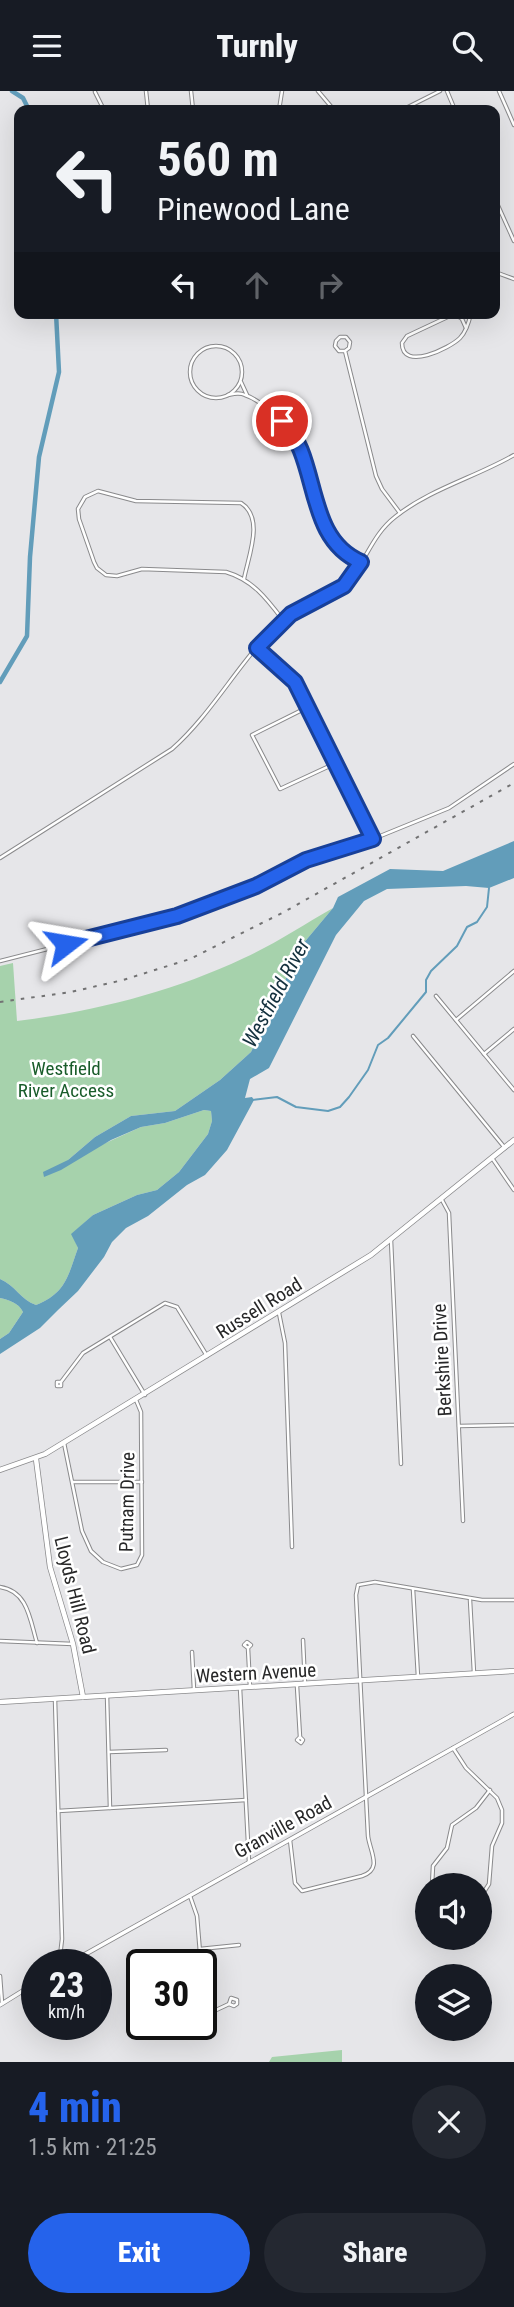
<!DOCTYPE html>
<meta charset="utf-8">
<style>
body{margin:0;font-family:"Roboto Condensed",sans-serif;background:#242831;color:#f1f3f6;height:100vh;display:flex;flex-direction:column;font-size:26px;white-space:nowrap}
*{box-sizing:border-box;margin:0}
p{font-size:23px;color:#9ea1a6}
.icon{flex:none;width:38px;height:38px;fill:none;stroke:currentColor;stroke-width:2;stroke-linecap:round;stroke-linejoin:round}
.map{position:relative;height:1971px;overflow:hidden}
.panel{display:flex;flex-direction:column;background:#171b24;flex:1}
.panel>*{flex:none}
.banner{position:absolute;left:14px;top:14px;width:486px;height:214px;border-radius:14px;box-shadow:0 7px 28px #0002;background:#171b24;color:#f1f3f6;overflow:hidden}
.buttons{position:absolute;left:415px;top:1782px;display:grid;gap:14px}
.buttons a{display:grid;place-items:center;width:77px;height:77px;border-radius:50%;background:#171b24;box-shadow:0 7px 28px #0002;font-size:35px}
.speed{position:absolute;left:21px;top:1858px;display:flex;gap:14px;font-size:35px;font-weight:700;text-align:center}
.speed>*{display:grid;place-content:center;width:91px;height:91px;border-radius:50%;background:#171b24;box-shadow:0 7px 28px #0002;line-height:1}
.speed small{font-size:18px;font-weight:400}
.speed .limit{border:4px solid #111;border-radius:10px;background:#fff;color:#111}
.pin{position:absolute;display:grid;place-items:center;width:60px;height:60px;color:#fff;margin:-30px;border:4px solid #fff;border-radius:50%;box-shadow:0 2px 7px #0007}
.me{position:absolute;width:77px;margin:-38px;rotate:76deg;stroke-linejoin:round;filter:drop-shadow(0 0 5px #0008)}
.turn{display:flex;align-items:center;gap:24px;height:147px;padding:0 28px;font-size:32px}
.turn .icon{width:91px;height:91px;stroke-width:2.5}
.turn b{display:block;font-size:49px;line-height:60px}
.lanes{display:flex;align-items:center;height:66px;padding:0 28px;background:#0003;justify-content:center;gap:35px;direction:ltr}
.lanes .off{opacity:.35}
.round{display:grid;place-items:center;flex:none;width:74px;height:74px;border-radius:37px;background:#242831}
.summary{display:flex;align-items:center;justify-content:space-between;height:119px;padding:0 28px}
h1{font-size:42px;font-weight:800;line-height:52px;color:#2563eb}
.action{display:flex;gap:14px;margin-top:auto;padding:14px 28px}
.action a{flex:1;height:80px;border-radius:42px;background:#2563eb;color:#fff;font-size:28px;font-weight:800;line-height:80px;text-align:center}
.action a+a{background:#242831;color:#f1f3f6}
header{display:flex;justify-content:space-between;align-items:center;height:91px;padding:0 28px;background:#171b24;font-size:32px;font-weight:800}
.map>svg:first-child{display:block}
.park{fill:#a6d2ac}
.water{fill:#629dba}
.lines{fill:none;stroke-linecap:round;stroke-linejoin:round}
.stream{stroke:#629dba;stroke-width:2}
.canal{stroke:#629dba;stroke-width:4.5}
.minor-casing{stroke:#8a8a8c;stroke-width:4.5}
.tertiary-casing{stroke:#8a8a8c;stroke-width:5}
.secondary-casing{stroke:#8a8a8c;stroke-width:6}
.primary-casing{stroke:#8a8a8c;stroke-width:6}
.minor{stroke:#fff;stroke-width:2.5}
.tertiary{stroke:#fff;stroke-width:3.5}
.secondary{stroke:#fff;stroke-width:4.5}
.primary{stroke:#fff;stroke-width:4.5}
.rail{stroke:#727273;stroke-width:2;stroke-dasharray:3.5 7;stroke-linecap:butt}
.route-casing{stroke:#184099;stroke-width:18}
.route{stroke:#2563eb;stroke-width:12}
.labels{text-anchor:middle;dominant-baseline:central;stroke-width:5;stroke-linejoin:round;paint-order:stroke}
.park-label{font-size:19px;fill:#195c2a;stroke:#fff}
.street-label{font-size:19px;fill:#272728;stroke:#fff}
.water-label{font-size:21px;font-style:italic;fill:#13303d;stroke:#fff}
</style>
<header><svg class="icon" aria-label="menu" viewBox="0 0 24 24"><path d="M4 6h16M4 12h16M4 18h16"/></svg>Turnly<svg class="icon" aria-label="search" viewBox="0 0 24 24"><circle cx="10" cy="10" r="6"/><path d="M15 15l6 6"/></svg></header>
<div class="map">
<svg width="514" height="1971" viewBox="0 0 514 1971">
<rect width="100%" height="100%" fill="#e6e6e9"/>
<!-- park -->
<g class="park">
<path d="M333 817 302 854 251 961 220 989 175 1020 131 1025 95 1046 68 1069 141 1036 165 1032 204 1019 211 1020 212 1030 208 1043 179 1081 157 1099 137 1104 93 1124 72 1143 78 1157C68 1185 66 1202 36 1214 21 1209 15 1194 0 1188V875L13 872 17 930C96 920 172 901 244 867 275 853 303 834 333 817Z"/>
<path d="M0 1207C9 1209 19 1212 23 1221L9 1242 0 1248Z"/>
<path d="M342 1959V1971H269L272 1966Z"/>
</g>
<!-- water -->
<path class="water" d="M514 750V787L489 797 466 795 387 798 364 810 336 844 269 977 250 988 245 1007 252 1006 254 1009 227 1059 205 1084 187 1094 148 1125 126 1137 112 1151 104 1166 78 1200 58 1219 40 1237 0 1263V1248L9 1242 23 1221C19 1212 9 1209 0 1207V1188C15 1194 21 1209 36 1214 66 1202 68 1185 78 1157L71 1143 93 1124 137 1104 157 1099 179 1081 208 1043 212 1030 211 1020 204 1019 165 1032 141 1036 111 1049 61 1079 44 1086 43 1081 68 1069 95 1046 131 1025 175 1020 220 989 251 961 302 854 333 817 338 806 390 778 443 780Z"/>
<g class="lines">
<!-- stream -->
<path class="stream" d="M252 1009 277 1006 296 1016 328 1020 340 1016 349 1006 368 979 378 954 388 947 426 901V889L431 880 457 855 467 836 477 831 487 816 489 797"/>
<!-- canal -->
<g class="canal">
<path d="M12 0 23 7 29 19"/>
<path d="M0 591 27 545 30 466 39 366 59 281 56 222"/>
</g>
<!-- minor casing -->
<g class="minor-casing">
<g id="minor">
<path d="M146 0 148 19"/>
<path d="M191 0 193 19"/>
<path d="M318 0 334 19"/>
<path d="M447 0 455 19"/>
<path d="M499 0 514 34"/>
<path d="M95 1 104 19"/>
<path d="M279 19 282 0"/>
<path d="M402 19 440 0"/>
<path d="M495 108 514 150"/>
<path d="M495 181 514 188"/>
<path d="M456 222 407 245 402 252C402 281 450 257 460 247 466 241 469 231 471 222"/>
<path d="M456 224 462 228 466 237"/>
<circle cx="216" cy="281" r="26"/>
<path d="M345 260 349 257 350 251 346 246H340L336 250 335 255 339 260H345L376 385 382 398 400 422"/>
<path d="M241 291 247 304"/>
<path d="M228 304C233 303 239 301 245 304 261 309 289 335 296 350L330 445 345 462 361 471"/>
<path d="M244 488C248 466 265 427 241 412L136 410 98 400 85 406 78 418 79 428 94 471 97 477 106 484 117 485 142 478 226 481C253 489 267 508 283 529"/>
<path d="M257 557 295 591 373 748"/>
<path d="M308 616 252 644 280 698 336 672"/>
<path d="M0 767 172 658C215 620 241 566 284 528 303 512 332 508 348 490 367 469 372 444 395 426 430 398 476 386 514 364"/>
<path d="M0 870 177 825 256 795 306 769 373 748 449 717 514 673"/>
<path d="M436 905 514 999"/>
<path d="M456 929 514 880"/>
<path d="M413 945 505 1057"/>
<path d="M484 963 514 938"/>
<path d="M492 1067 514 1099"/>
<path d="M442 1109 449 1122 463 1430"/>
<path d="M391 1149 401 1373"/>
<path d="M279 1222 285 1252 292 1456"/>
<path d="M110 1246 145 1304"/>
<path d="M61 1291V1295H57V1291H61L83 1262 165 1212 177 1216 207 1265"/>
<path d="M459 1335 514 1334"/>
<path d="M64 1352 82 1440 91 1460 103 1471 121 1478 137 1474 142 1464 141 1321 136 1309"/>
<path d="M73 1391H142"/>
<path d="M0 1496C28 1500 30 1529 37 1552"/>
<path d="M413 1498 418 1586"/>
<path d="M470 1509 474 1582"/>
<path d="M303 1549 305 1593"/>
<path d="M0 1550 73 1553"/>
<path d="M248 1557 244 1554 247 1551 251 1554 248 1557 250 1596"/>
<path d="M192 1561 194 1599"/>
<path d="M297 1595 300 1646 297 1649 301 1652 303 1649 300 1646"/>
<path d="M240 1597 249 1771"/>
<path d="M107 1604 110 1717"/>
<path d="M55 1608 62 1848 59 1874"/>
<path d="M453 1657 466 1677 497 1707 502 1719V1732L492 1755 489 1793 480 1807"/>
<path d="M109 1661 166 1659"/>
<path d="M58 1720 246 1709"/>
<path d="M290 1749 295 1792 302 1800 362 1785C383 1778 370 1761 368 1745L356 1504 358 1494 375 1491 482 1509H514"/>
<path d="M432 1794 433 1775 447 1757 452 1734 476 1717 490 1699"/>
<path d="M190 1805 197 1825 201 1874"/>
<path d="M200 1858 239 1854"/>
<path d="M201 1875 207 1917 214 1920 229 1913 234 1915 237 1913V1909L231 1907 229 1913"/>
<path d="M0 1885 2 1912"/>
</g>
</g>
<!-- tertiary casing -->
<g class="tertiary-casing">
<g id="tertiary">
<path d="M66 1874 514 1623"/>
<path d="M0 1914 37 1891"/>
</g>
</g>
<!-- secondary casing -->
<g class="secondary-casing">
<g id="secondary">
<path d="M36 1368 50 1476 73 1553 83 1606"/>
<path d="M0 1611 514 1580"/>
</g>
</g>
<!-- primary casing -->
<g class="primary-casing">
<path id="primary" d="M0 1379 45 1363 371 1164 514 1049"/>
</g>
<!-- minor -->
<use href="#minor" class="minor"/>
<!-- tertiary -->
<use href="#tertiary" class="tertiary"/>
<!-- secondary -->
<use href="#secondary" class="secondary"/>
<!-- primary -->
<use href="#primary" class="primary"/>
<!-- rail -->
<path class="rail" d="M0 911 71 901 123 889 190 868 284 821 514 692"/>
</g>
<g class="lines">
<!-- route casing -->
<g class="route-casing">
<path id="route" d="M66 853 177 825 256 795 306 769 373 748 295 591 257 557 291 523 344 495 361 471C303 446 321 367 282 330"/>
</g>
<!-- route -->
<use href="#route" class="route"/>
</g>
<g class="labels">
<!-- park labels -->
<g class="park-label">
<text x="66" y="977">Westfield<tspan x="66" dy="22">River Access</tspan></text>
</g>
<!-- street labels -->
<g class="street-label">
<text transform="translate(259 1217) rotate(-32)">Russell Road</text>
<text transform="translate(442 1269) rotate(-93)">Berkshire Drive</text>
<text transform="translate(127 1411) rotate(-89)">Putnam Drive</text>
<text transform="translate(75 1504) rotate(76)">Lloyds Hill Road</text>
<text transform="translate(256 1582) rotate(-3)">Western Avenue</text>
<text transform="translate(283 1736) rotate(-29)">Granville Road</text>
</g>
<!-- water labels -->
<g class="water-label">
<text transform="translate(276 902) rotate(-62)">Westfield River</text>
</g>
</g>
</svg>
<div class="buttons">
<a><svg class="icon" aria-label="sound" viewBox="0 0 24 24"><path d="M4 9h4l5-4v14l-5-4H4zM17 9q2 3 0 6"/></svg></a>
<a><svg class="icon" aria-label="layers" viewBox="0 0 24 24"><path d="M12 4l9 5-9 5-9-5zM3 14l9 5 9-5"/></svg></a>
</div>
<div class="speed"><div>23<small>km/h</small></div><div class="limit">30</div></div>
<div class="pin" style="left:282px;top:330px;background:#d93025"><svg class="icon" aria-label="arrive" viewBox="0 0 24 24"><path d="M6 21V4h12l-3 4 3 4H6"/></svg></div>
<svg class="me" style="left:66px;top:853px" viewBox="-20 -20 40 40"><path d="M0-17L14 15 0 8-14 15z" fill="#2563eb" stroke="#fff" stroke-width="4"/></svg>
<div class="banner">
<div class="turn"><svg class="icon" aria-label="left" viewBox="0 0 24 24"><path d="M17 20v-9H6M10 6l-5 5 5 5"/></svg><div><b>560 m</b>Pinewood Lane</div></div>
<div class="lanes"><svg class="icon" aria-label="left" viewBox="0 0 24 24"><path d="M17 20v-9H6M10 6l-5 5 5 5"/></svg><svg class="icon off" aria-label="ahead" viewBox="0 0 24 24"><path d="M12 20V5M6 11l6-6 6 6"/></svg><svg class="icon off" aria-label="right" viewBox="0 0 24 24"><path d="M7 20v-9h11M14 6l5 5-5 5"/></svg></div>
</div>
</div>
<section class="panel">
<div class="summary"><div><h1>4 min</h1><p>1.5 km · 21:25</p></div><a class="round"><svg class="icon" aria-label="close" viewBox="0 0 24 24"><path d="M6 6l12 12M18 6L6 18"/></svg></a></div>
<div class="action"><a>Exit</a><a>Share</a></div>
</section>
